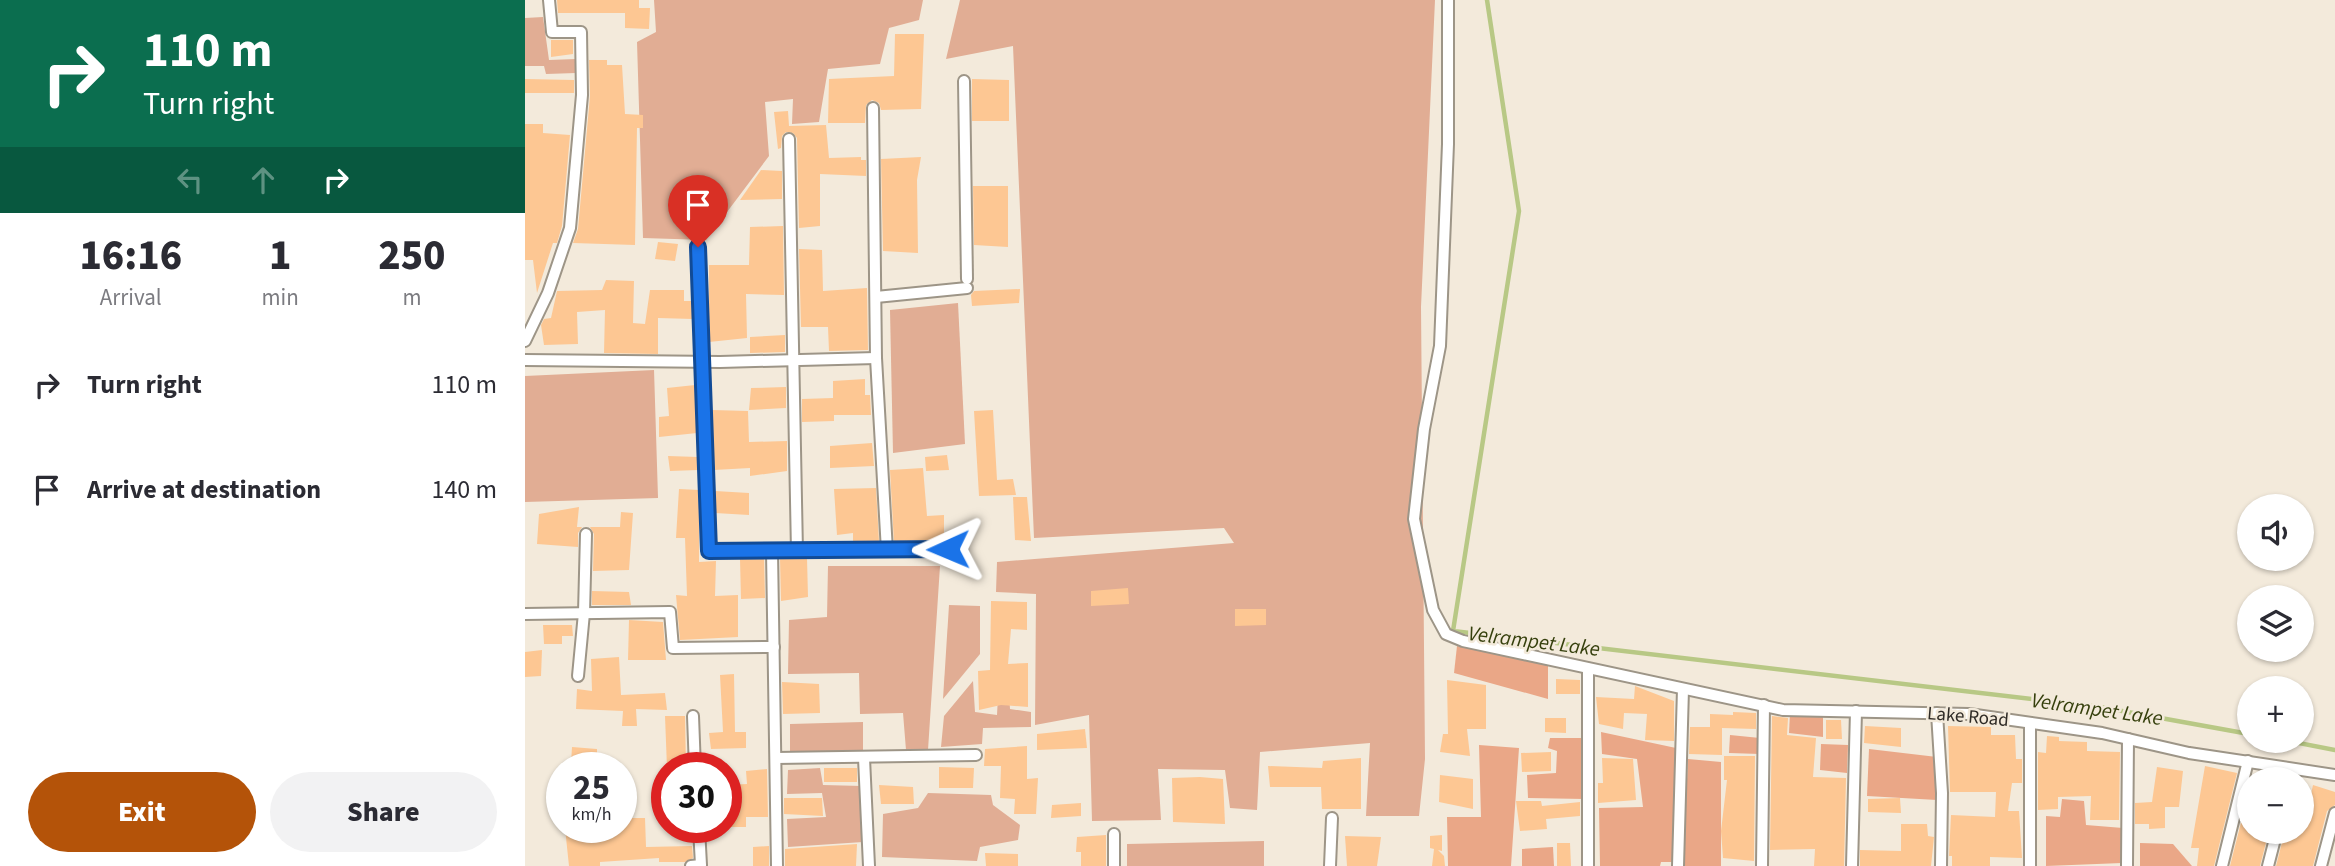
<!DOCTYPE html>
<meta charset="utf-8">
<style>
body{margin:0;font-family:"Source Sans 3",sans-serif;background:#f2f2f3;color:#2b2b33;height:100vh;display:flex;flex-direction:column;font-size:26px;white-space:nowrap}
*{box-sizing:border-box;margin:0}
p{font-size:23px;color:#7c7c81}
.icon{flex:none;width:38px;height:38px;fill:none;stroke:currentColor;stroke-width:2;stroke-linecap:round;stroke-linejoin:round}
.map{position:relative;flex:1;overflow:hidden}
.details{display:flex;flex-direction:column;background:#fff;width:525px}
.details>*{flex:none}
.banner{background:#0b6e4f;color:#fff;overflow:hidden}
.tools{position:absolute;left:1712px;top:494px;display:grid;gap:14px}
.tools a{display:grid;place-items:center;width:77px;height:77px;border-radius:50%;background:#fff;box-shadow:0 2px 5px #0004;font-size:35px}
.speed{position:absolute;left:21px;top:752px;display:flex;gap:14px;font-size:35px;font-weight:700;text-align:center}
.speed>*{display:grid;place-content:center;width:91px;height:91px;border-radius:50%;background:#fff;box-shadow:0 2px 5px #0004;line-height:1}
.speed small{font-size:18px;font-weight:400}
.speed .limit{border:10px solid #d22;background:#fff;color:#111}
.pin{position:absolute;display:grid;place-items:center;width:60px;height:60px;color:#fff;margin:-72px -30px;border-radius:50% 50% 50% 0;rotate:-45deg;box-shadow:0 0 7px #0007}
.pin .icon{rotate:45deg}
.me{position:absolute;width:77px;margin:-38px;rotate:269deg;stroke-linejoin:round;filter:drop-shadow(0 0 5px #0008)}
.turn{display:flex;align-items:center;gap:24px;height:147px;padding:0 28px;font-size:32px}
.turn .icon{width:91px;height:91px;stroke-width:2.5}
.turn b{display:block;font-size:49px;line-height:60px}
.lanes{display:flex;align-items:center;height:66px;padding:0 28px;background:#0003;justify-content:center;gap:35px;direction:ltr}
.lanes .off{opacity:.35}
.eta{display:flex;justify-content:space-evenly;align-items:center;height:119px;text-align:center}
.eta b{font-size:42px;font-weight:800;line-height:49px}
.action{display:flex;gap:14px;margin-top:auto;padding:14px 28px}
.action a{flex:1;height:80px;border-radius:42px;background:#b45309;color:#fff;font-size:28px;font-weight:800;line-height:80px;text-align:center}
.action a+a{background:#f2f2f3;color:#2b2b33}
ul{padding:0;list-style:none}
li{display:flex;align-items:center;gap:21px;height:105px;padding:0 28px}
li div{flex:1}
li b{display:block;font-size:26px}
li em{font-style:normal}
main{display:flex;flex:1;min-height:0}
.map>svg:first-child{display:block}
.green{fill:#e1ad94}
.forest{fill:#eaa787}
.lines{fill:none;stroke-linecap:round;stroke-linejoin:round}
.stream{stroke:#b8c885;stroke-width:4.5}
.building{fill:#fdc793}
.minor-casing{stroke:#9d9587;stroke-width:14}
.minor{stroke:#fff;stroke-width:10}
.route-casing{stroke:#114b97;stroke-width:18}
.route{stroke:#1a73e8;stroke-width:12}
.labels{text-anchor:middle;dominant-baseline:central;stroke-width:5;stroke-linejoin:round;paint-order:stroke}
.street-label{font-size:19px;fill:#2f2b26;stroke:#f3eadb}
.water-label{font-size:21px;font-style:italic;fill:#36400d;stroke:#f3eadb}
</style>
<main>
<section class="details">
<div class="banner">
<div class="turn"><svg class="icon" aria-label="right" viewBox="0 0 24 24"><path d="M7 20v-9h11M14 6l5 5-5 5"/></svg><div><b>110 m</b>Turn right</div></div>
<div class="lanes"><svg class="icon off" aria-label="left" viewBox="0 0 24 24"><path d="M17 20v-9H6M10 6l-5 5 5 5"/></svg><svg class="icon off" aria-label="ahead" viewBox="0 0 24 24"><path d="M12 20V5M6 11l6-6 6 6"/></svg><svg class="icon" aria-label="right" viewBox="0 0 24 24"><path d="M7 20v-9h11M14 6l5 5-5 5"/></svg></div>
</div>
<div class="eta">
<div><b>16:16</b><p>Arrival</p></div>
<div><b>1</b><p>min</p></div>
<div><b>250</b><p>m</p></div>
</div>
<ul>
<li><svg class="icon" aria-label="right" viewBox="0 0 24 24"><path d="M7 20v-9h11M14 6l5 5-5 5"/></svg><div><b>Turn right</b></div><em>110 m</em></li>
<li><svg class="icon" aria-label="arrive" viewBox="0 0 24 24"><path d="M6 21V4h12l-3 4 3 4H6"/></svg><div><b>Arrive at destination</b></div><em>140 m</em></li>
</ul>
<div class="action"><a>Exit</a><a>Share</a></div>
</section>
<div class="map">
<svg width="1810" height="866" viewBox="0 0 1810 866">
<rect width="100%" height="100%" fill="#f3eadb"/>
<!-- green -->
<g class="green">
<path d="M129 0H398L394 20 364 28 355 64 303 69 294 122 267 124 268 99 240 102 244 156 181 240 118 238 112 42 131 32Z"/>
<path d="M435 0H910L896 307 900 759 894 816H841L845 743 735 752 732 810 705 808 700 770 633 769 636 820 567 821 564 715 510 725 511 594 471 592 472 562 709 543 699 528 509 538 488 46 421 59Z"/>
<path d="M18 17 24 60 51 59V73L21 74 19 66H0V18Z"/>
<path d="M433 303 440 444 368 453 365 310Z"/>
<path d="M129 370 133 498 0 502V376Z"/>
<path d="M303 566H415L403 750H381L378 713 335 714 334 673 263 674 264 620 302 617Z"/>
<path d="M424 605 455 606V654L418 699Z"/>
<path d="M474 677 483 679 485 709 506 712V727L458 728 457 744 416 747 419 716 448 681 450 712 472 715Z"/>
<path d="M338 722V752L265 753V724Z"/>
<path d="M295 768 298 785 337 786 338 842 263 847 262 819 301 817 297 793 262 794 263 770Z"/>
<path d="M403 793 466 795 468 805 495 825 493 840 455 847 452 861 357 857 358 814 393 808Z"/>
<path d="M739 841V866H602V844Z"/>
</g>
<!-- forest -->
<g class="forest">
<path d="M932 646 1023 665V699L929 673Z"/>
<path d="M1265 713 1298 714V737L1264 733Z"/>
<path d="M1076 732 1151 748 1149 862H1136L1135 866H1075L1074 808 1118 807 1112 759 1077 754Z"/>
<path d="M1205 735 1235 738V754L1204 753Z"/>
<path d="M1025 738H1059L1060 799 1003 798 1002 775 1031 773 1032 751 1023 748Z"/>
<path d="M1296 744 1323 745 1322 773 1295 770Z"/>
<path d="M954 745 994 748 986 866H923L922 817H956Z"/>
<path d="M1344 749 1412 757V800L1342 796Z"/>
<path d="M1163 759 1196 762V866H1158Z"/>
<path d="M1537 799 1559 801 1561 825 1598 828 1597 863 1521 866V816L1535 817Z"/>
<path d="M1615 843 1648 844 1667 866H1615Z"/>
<path d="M1028 847 1029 866H997V849Z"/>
</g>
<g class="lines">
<!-- stream -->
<g class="stream">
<path d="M962 0 994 211 928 631 1575 707 1724 734"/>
<path d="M1758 740 1810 750"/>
</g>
</g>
<!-- building -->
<g class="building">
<path d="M32 0H114V8H125L124 29 100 28V13H33Z"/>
<path d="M370 34H399L396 109 356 110 354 103 347 100 341 105 340 123H303L304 79 369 76Z"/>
<path d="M26 40H48V54L26 57Z"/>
<path d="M64 60H82V65H97L100 114 118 115V128H112L110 245 48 243 53 229 65 96Z"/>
<path d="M0 79 49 80V93H0Z"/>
<path d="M447 79 484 80V121H447Z"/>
<path d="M263 111 264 126 301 125 304 158 336 157V160H341V176L295 174V226L274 228 272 138 268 133 261 132 257 136 256 148 253 149 249 112Z"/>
<path d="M0 124H18V133L45 135 37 226 32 243H28L12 293 8 260H0Z"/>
<path d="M396 157 392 180 393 253 358 251 356 159Z"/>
<path d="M236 170 257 171V199L215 200Z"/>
<path d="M448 186H483V247L449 245Z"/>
<path d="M258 226 259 295 221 294 222 338 184 342V265H224L225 227Z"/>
<path d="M133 242 153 244 150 261 130 259Z"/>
<path d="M274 249 297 250 298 291 342 288 343 350 304 351 303 327H276Z"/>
<path d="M81 280 109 281 108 323 120 324 125 290H159V301H167L168 319 133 318V354L79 353 80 310 52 312 53 344 19 345 16 325 19 319 26 318 32 291 77 290Z"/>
<path d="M495 289 494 303 447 306 446 295 449 291Z"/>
<path d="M260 335V352L225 353V337Z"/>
<path d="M340 379V395H345L346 415H309V421L277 422V399L308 398V381Z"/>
<path d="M170 385 172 433 134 437V417L144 416 142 388Z"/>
<path d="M261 387V408L224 410 226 388Z"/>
<path d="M187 410 223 411 224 442 262 441V471L225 476V468L189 470Z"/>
<path d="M468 410 472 480 488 479 491 495 454 496 449 411Z"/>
<path d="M347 443 349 466 305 468V446Z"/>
<path d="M422 455 424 470 401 471 400 457Z"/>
<path d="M143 456 173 457V470L145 471Z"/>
<path d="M398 468 402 516 419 515V539L369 542 365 470Z"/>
<path d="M351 488 354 542H328V533L312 535 309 489Z"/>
<path d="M154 489 174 490V562L191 561 190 596 213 595V637L155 640 151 595 162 596 160 538H151Z"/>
<path d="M190 491 224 493V515L190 513Z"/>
<path d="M488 497H502L506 541 490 540Z"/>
<path d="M54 507 52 527H57L53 533V547L12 544 14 514Z"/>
<path d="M96 512 108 513 104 570 68 571 69 534 65 527H95Z"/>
<path d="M239 558 240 598 216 599 215 559Z"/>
<path d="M255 558H282L283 597 256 601Z"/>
<path d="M603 588 604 604 566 606V591Z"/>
<path d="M67 591 104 592 106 605H67Z"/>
<path d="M466 601 502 602V630L486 629 483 664 503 663V707L476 705 454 710 453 671 465 670Z"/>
<path d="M710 609H741V625L710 626Z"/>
<path d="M104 620 138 622 141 660H103Z"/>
<path d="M18 625H47L48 636H37V644H19Z"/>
<path d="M17 650 16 676 0 677V652Z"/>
<path d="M94 657 96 695 140 693 142 710 111 709 112 726H97L98 711 51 709 52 689 67 691 66 659Z"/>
<path d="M209 674 210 732H221V748L186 749 184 733 198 732 195 675Z"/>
<path d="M1031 679 1055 680V694H1031Z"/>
<path d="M922 680 961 685V729H942L945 756 915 752 918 734H923Z"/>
<path d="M257 682 294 684 295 713 258 714Z"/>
<path d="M1110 686 1149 701V741L1120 740 1122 714 1099 713 1098 729 1074 724 1071 697 1109 699Z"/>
<path d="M1208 712 1231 713V729L1197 728V755L1164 754 1165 727H1185V714L1208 715Z"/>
<path d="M140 716H160L161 768H142Z"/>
<path d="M1247 716 1263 718 1262 735 1291 738 1288 777 1321 778 1319 866H1289L1290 849 1245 850Z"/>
<path d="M1020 718H1041V733L1020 732Z"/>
<path d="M1301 720H1316L1317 739H1301Z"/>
<path d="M1340 726 1376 728V747L1339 743Z"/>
<path d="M1423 726 1466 727V735H1490L1491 759H1497V783H1487L1483 811H1494L1497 858 1465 857V866H1427V856H1424L1426 815 1470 817 1471 792H1425Z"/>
<path d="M560 729 562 748 512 750V734Z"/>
<path d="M1522 736 1534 737V741L1562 742V751L1595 752 1594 820H1565L1566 796 1533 797V809L1513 810V752L1521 753Z"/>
<path d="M502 746V779L513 778 511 814H489L490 799 475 798 476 766H459L460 749Z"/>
<path d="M47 747 72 749V763L46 764Z"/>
<path d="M1026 752V771L997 772 996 753Z"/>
<path d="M1199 756H1230L1229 861 1198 858 1196 831 1202 780H1199Z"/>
<path d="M836 758V809H797L796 787H745L743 766 797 768 798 761Z"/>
<path d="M1077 758 1108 759 1111 800 1073 803V783H1078Z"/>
<path d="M1680 766 1712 773 1689 866H1672L1674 848H1666Z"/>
<path d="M414 767 449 768 448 788H414Z"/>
<path d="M1632 767 1658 771 1654 807H1640V828L1624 829V824H1610V803L1627 802Z"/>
<rect x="299" y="768" width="33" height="14"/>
<path d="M242 769 243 817H221V827H201V785L222 784 221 771Z"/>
<path d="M915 775 948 779V809L914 802Z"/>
<path d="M675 777 698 779 700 824 648 822 647 778Z"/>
<path d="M354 785 388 787 389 804H356Z"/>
<path d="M1788 785 1810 792V805L1802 811 1788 866H1751L1760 831H1776V792L1786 794Z"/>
<path d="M1724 791V831H1744L1735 866H1705Z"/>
<path d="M259 798H297L298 816 259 814Z"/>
<path d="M1375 798 1376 813 1343 812V799Z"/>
<path d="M991 801H1016L1017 806 1055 802V816L1021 819 1022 829 995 831Z"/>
<path d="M556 803V816L526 818 527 805Z"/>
<path d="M96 818H120L121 847 167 846 168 858 160 862H134V858L75 862V866H44L40 828H96Z"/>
<path d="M1376 824H1402L1403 836 1409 837 1406 866H1335V850L1376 851Z"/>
<path d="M581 835V866H556V852H551L552 837Z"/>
<path d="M917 835V851L913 850 919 856 920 866H907L909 849 905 848V836Z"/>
<path d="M820 836 856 837 852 866H822Z"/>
<path d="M1032 843H1045L1046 866H1032Z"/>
<path d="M332 844 331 866H260V849Z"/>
<path d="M244 846V866H228V847Z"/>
<path d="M460 853 493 854V866H461Z"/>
</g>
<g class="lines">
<!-- minor casing -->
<g class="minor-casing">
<g id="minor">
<path d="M923 0V144L915 346 899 429 889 519 908 610 921 634 938 641 1258 710 1444 714 1577 733 1664 753 1810 775"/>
<path d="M439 81 442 279"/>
<path d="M348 108 351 358 362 551"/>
<path d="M264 139 272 552"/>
<path d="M173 248 184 551 423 549"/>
<path d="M351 297 442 288"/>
<path d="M0 341 23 293 45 228 57 95 56 32H27L24 0"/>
<path d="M0 360 195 362 351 358"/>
<path d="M247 552 252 866"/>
<path d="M0 614 145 612 148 648 249 647"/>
<path d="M1063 669V866"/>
<path d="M53 676 59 613 61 534"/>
<path d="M1412 713 1417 793 1416 866"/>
<path d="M168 716 170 768"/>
<path d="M1505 723V866"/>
<path d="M251 758 451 755"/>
<path d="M339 758 344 866"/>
<path d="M589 834V866"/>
<path d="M166 866 176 865 174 828"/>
<path d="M805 866 807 818"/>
<path d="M1153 866 1158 689"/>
<path d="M1237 866 1239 705"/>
<path d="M1327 866 1331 711"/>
<path d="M1602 866 1603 739"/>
<path d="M1697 866 1723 761"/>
<path d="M1743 866 1752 831"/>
<path d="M1796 866 1810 813"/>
</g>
</g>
<!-- minor -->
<use href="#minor" class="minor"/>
</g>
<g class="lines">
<!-- route casing -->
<g class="route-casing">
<path id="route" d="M173 247 184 551 423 549"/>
</g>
<!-- route -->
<use href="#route" class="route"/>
</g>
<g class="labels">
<!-- street labels -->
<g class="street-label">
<text transform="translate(1443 717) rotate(5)">Lake Road</text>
</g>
<!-- water labels -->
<g class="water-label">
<text transform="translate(1009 641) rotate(7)">Velrampet Lake</text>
<text transform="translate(1572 709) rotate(8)">Velrampet Lake</text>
</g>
</g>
</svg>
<div class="tools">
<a><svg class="icon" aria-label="sound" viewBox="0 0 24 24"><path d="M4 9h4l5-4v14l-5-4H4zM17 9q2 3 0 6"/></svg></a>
<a><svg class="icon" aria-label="layers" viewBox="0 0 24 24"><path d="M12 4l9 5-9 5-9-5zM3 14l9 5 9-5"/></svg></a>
<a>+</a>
<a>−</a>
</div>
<div class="speed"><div>25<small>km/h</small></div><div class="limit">30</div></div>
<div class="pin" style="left:173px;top:247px;background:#d93025"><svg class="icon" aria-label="arrive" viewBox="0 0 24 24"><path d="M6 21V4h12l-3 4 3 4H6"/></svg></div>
<svg class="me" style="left:423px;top:549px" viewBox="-20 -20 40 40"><path d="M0-17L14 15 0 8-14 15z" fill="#1a73e8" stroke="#fff" stroke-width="4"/></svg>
</div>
</main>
